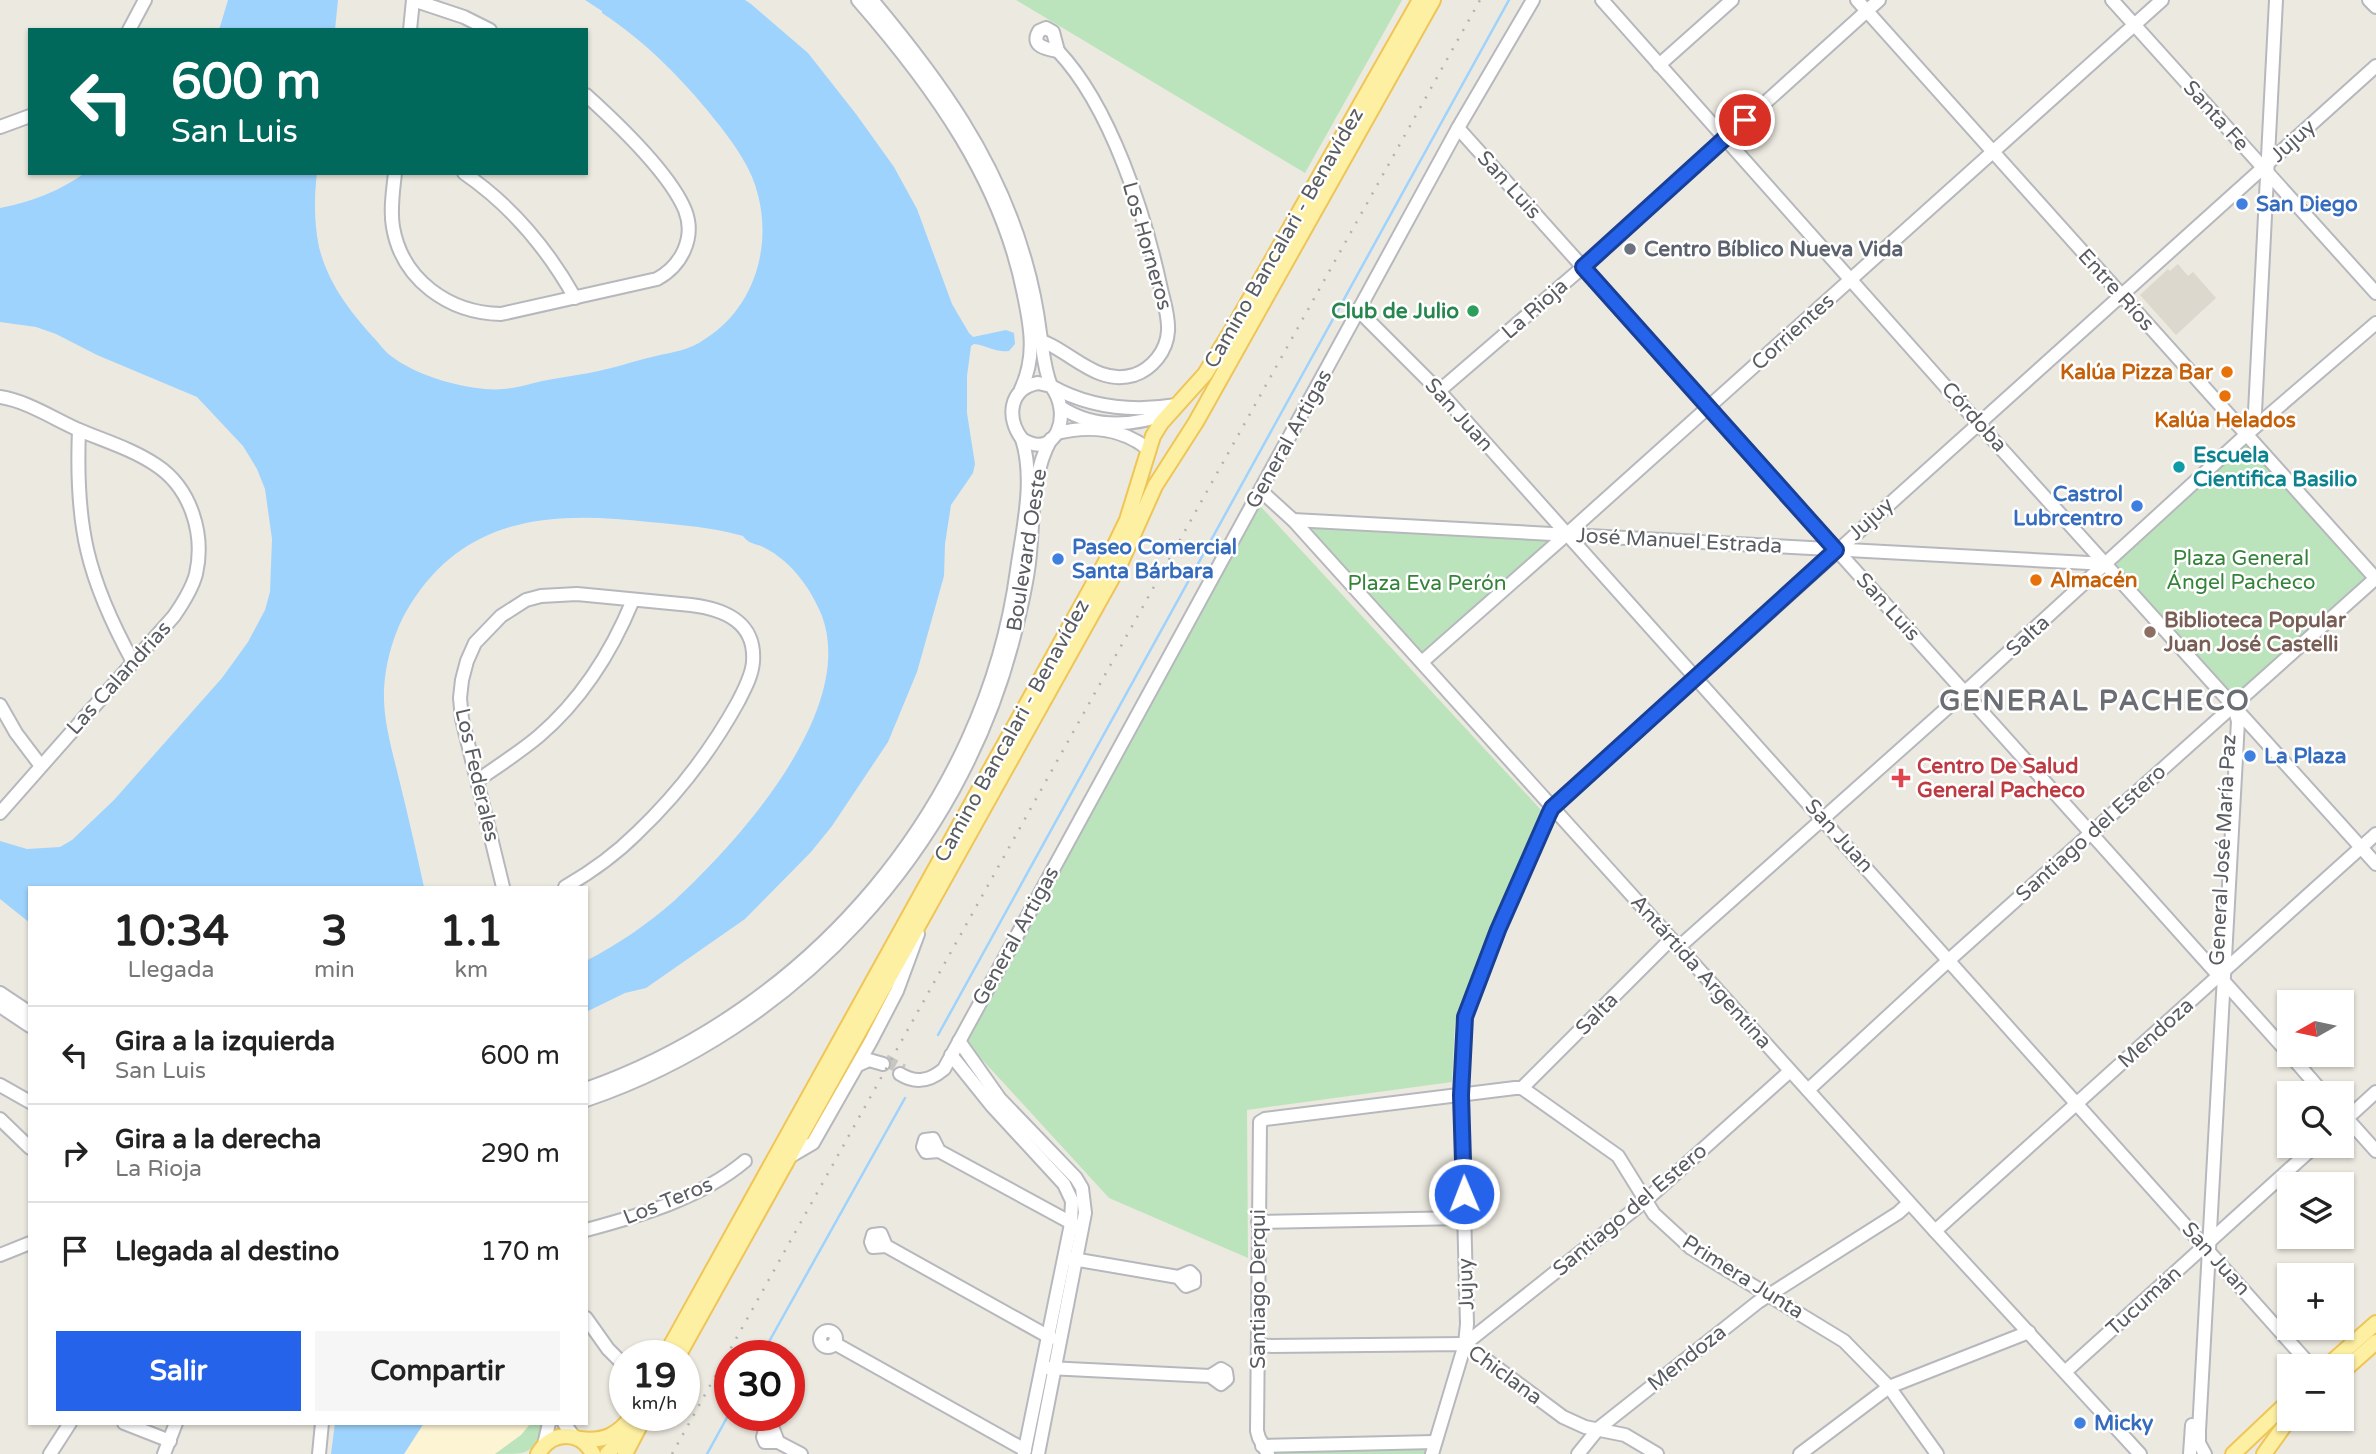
<!DOCTYPE html>
<html lang="es">
<meta charset="utf-8">
<style>
body{margin:0;font-family:"Varela Round",sans-serif;background:#f6f6f6;color:#222;height:100vh;display:flex;flex-direction:column;font-size:26px;white-space:nowrap}
*{box-sizing:border-box;margin:0}
p{font-size:23px;color:#767676}
.icon{flex:none;width:38px;height:38px;fill:none;stroke:currentColor;stroke-width:2;stroke-linecap:round;stroke-linejoin:round}
.map{position:relative;flex:1;overflow:hidden}
.side{position:absolute;left:28px;top:886px;width:560px;height:539px;display:flex;flex-direction:column;background:#fff;border-radius:0px;box-shadow:0 2px 5px #0004}
.side>*{flex:none}
.guide{position:absolute;left:28px;top:28px;width:560px;height:147px;border-radius:0px;box-shadow:0 2px 5px #0004;background:#00695c;color:#fff;overflow:hidden}
.needle{width:46px;rotate:261deg}
.fabs{position:absolute;left:2277px;top:990px;display:grid;gap:14px}
.fabs a{display:grid;place-items:center;width:77px;height:77px;border-radius:0px;background:#fff;box-shadow:0 2px 5px #0004;font-size:35px}
.speed{position:absolute;left:609px;top:1340px;display:flex;gap:14px;font-size:35px;font-weight:700;text-align:center}
.speed>*{display:grid;place-content:center;width:91px;height:91px;border-radius:50%;background:#fff;box-shadow:0 2px 5px #0004;line-height:1}
.speed small{font-size:18px;font-weight:400}
.speed .limit{border:10px solid #d22;background:#fff;color:#111}
.pin{position:absolute;display:grid;place-items:center;width:60px;height:60px;color:#fff;margin:-30px;border:4px solid #fff;border-radius:50%;box-shadow:0 2px 7px #0007}
.me{position:absolute;width:77px;margin:-38px;rotate:359deg;stroke-linejoin:round;filter:drop-shadow(0 0 5px #0008)}
.turn{display:flex;align-items:center;gap:24px;height:147px;padding:0 28px;font-size:32px}
.turn .icon{width:91px;height:91px;stroke-width:2.5}
.turn b{display:block;font-size:49px;line-height:60px}
.eta{display:flex;justify-content:space-evenly;align-items:center;height:119px;text-align:center}
.eta b{font-size:42px;font-weight:700;line-height:49px}
.primary-button{display:flex;gap:14px;margin-top:auto;padding:14px 28px}
.primary-button a{flex:1;height:80px;border-radius:0px;background:#2563eb;color:#fff;font-size:28px;font-weight:700;line-height:80px;text-align:center}
.primary-button a+a{background:#f6f6f6;color:#222}
ul{padding:0;list-style:none}
li{display:flex;align-items:center;gap:21px;height:98px;padding:0 28px;border-top:2px solid #e0e0e0}
li div{flex:1}
li b{display:block;font-size:26px}
li em{font-style:normal}
.map>svg:first-child{display:block}
.commercial{fill:#fdf4d3}
.education{fill:#dcd8ce}
.green{fill:#bce4bc}
.water{fill:#9ed3fe}
.lines{fill:none;stroke-linecap:round;stroke-linejoin:round}
.stream{stroke:#9ed3fe;stroke-width:2.5}
.minor-tunnel{stroke:#c7c6c0;stroke-width:12;stroke-dasharray:12 6;stroke-linecap:butt}
.minor-casing{stroke:#b6b8bd;stroke-width:16}
.major-casing{stroke:#efc556;stroke-width:18}
.minor{stroke:#fff;stroke-width:12}
.major{stroke:#fef0a3;stroke-width:14}
.rail{stroke:#b1b2b2;stroke-width:2.5;stroke-dasharray:2 9;stroke-linecap:butt}
.route-casing{stroke:#184099;stroke-width:18}
.route{stroke:#2563eb;stroke-width:12}
.shop-dot{fill:#3f7fe0;stroke:#fff;stroke-width:2.5}
.worship-dot{fill:#6b7280;stroke:#fff;stroke-width:2.5}
.leisure-dot{fill:#2e9e5b;stroke:#fff;stroke-width:2.5}
.food-dot{fill:#e8710a;stroke:#fff;stroke-width:2.5}
.culture-dot{fill:#0f9aa8;stroke:#fff;stroke-width:2.5}
.education-dot{fill:#8d6e63;stroke:#fff;stroke-width:2.5}
.health-dot{fill:#e0444e;stroke:#fff;stroke-width:2.5}
.labels{text-anchor:middle;dominant-baseline:central;stroke-width:5;stroke-linejoin:round;paint-order:stroke}
.street-label{font-size:21px;fill:#595c61;stroke:#fff}
.shop-label{font-size:21px;font-weight:bold;fill:#366cbe;stroke:#fff;text-anchor:start}
.worship-label{font-size:21px;font-weight:bold;fill:#5b616d;stroke:#fff;text-anchor:start}
.leisure-label{font-size:21px;font-weight:bold;fill:#27864d;stroke:#fff;text-anchor:end}
.food-label{font-size:21px;font-weight:bold;fill:#c56008;stroke:#fff;text-anchor:end}
.culture-label{font-size:21px;font-weight:bold;fill:#0d838f;stroke:#fff;text-anchor:start}
.park-label{font-size:21px;fill:#35833a;stroke:#fff}
.education-label{font-size:21px;font-weight:bold;fill:#785e54;stroke:#fff;text-anchor:start}
.health-label{font-size:21px;font-weight:bold;fill:#be3a42;stroke:#fff;text-anchor:start}
.district-label{font-size:28px;font-weight:bold;letter-spacing:2px;fill:#6a6e73;stroke:#fff}
</style>
<div class="map">
<svg width="2376" height="1454" viewBox="0 0 2376 1454">
<rect width="100%" height="100%" fill="#ece9e0"/>
<!-- commercial -->
<path class="commercial" d="M424 1423H531L521 1435 495 1454H404Z"/>
<!-- education -->
<path class="education" d="M2178 264 2188 276 2193 272 2216 298 2176 335 2140 295 2168 269 2170 271Z"/>
<!-- green -->
<g class="green">
<path d="M1016 0H1402L1305 173Z"/>
<path d="M2248 444 2366 575V579L2238 695 2234 696 2229 694 2116 567 2117 560 2243 446Z"/>
<path d="M1252 497 1541 810 1455 1022 1452 1082 1247 1110 1248 1258 1109 1198 966 1042Z"/>
<path d="M1293 520 1567 534 1422 662Z"/>
<path d="M531 1423H547C532 1454 531 1454 495 1454L521 1435Z"/>
<path d="M1418 1446 1424 1449 1427 1454H1273V1450Z"/>
</g>
<!-- water -->
<g class="water">
<path d="M228 0H338L335 30H219Z"/>
<path d="M585 0H745L751 4 808 53 856 114 894 167 917 209 952 304 969 333 973 337 1006 330 1014 333 1015 344 1009 351C996 353 986 345 974 344L971 346 967 376V413L975 464 973 473 951 505 945 544 944 576 917 672 888 742 832 826 811 852 745 919 646 988 625 993 586 1012V961C617 945 648 924 674 901 738 842 857 711 822 616 811 589 792 562 765 548 756 543 749 545 743 536 712 527 681 525 649 522 554 511 466 515 410 605 393 632 383 669 384 701 385 727 393 754 399 779 408 815 416 851 424 887H30V923L0 899V841L27 849 60 847 72 840 114 800 222 678 248 642 265 610 270 592 272 539 265 489 257 469 243 446 197 397 97 355 56 334 36 327 0 322V208C32 202 59 191 85 173H317C314 197 314 223 319 247 328 283 349 310 373 337 379 343 384 351 391 356 416 375 454 386 485 389 508 391 521 386 542 381 557 378 573 376 589 373 612 369 633 361 656 356 673 352 690 350 705 339 753 309 772 249 758 195 752 169 736 147 720 126 687 84 648 43 602 13V11Z"/>
<path d="M335 1423H424L404 1454H331Z"/>
</g>
<g class="lines">
<!-- stream -->
<g class="stream">
<path d="M938 1035 1509 0"/>
<path d="M761 1356 905 1098"/>
<path d="M707 1454 730 1412"/>
</g>
<!-- minor-tunnel -->
<path class="minor-tunnel" d="M885 1060 903 1070"/>
<!-- minor casing -->
<g class="minor-casing">
<g id="minor">
<path d="M413 0 464 17 490 30"/>
<path d="M858 0C933 86 1002 181 1024 295 1031 328 1036 357 1021 389"/>
<path d="M872 0C939 80 996 158 1025 260 1032 284 1037 309 1040 333 1043 351 1044 369 1051 386 1090 408 1133 412 1177 405"/>
<path d="M1602 0 1978 423 2376 864"/>
<path d="M1857 0 2376 579"/>
<path d="M2112 0 2376 293"/>
<path d="M2369 0 2376 7"/>
<path d="M1046 28 1053 32 1058 51C1046 49 1030 46 1039 31Z"/>
<path d="M129 30 145 0"/>
<path d="M410 30 413 0"/>
<path d="M1659 65 1732 0"/>
<path d="M0 127 30 116"/>
<path d="M1458 128 2289 1054"/>
<path d="M395 173C393 191 390 210 393 227 402 280 449 313 501 314L657 279C681 266 696 238 685 210 669 172 617 123 586 95"/>
<path d="M464 173C512 206 547 248 575 298"/>
<path d="M1359 311 1439 391 2312 1367"/>
<path d="M1032 338C1068 346 1094 387 1134 375 1152 369 1167 351 1168 331 1169 317 1164 302 1161 289 1145 215 1111 107 1058 51"/>
<path d="M1038 383 1051 386C1073 414 1056 461 1022 439 1006 418 1009 388 1038 383Z"/>
<path d="M1439 391 1583 267 1879 0"/>
<path d="M0 397C27 401 54 419 79 430 105 441 132 449 156 465 191 488 205 534 196 574 192 589 183 603 174 616L0 813"/>
<path d="M1062 408C1095 429 1134 426 1169 413"/>
<path d="M79 430C75 526 87 578 133 662"/>
<path d="M1057 433C1089 425 1122 428 1148 449"/>
<path d="M2247 434 2255 412 2276 0"/>
<path d="M1261 491 1293 520 1935 1231 2140 1454"/>
<path d="M1293 520 2107 564"/>
<path d="M1422 662 1567 534 2162 0"/>
<path d="M0 705 16 733 41 766"/>
<path d="M478 780C498 766 520 752 539 736 581 700 612 651 633 600"/>
<path d="M503 887 462 719 460 698 462 680 467 661 475 643 501 616 526 600 541 596 577 594 691 605C724 609 756 622 753 662 752 676 744 690 738 702 711 751 678 794 637 833 616 854 591 872 565 887"/>
<path d="M1679 947 1965 692 2247 434 2376 323"/>
<path d="M0 993 30 1013"/>
<path d="M0 1006 30 1026"/>
<path d="M959 1041 1000 1099 1076 1178 1082 1188 1085 1213 1038 1454"/>
<path d="M951 1055 992 1106 1064 1184 1072 1201 1071 1224 1024 1454"/>
<path d="M2290 1055 2324 1094"/>
<path d="M858 1065 869 1060 883 1064"/>
<path d="M900 1074C916 1084 930 1081 944 1069L1458 128 1533 0"/>
<path d="M0 1085 30 1102"/>
<path d="M1522 1088 1671 939"/>
<path d="M586 1089C810 1010 985 807 1017 570 1023 528 1035 480 1022 439"/>
<path d="M1808 1090 1949 960 2376 578"/>
<path d="M586 1100C795 1029 960 850 1014 636 1020 612 1026 588 1029 563 1034 522 1030 476 1051 439"/>
<path d="M2342 1113 2376 1151"/>
<path d="M0 1119 30 1148"/>
<path d="M2343 1122 2376 1092"/>
<path d="M939 1151 933 1139 925 1140 923 1147 926 1152 939 1151 1077 1226"/>
<path d="M789 1157 813 1143 871 1041 897 991 918 934"/>
<path d="M1258 1222 1464 1218"/>
<path d="M586 1230C642 1215 701 1198 745 1161"/>
<path d="M1935 1231 2376 834"/>
<path d="M886 1246 881 1234 873 1235 871 1242 873 1247 886 1246 1051 1338"/>
<path d="M0 1255 30 1243"/>
<path d="M1067 1258 1178 1277 1190 1272 1194 1276V1283L1186 1286 1178 1277"/>
<path d="M586 1318 608 1349 622 1363"/>
<circle cx="828" cy="1339" r="8"/>
<path d="M834 1343 1025 1450"/>
<path d="M1465 1344 1645 1201 1790 1071"/>
<path d="M1258 1346 1465 1344 1563 1417 1585 1427 1625 1435 1657 1454"/>
<path d="M1048 1368 1210 1376 1221 1384 1227 1379 1226 1372 1221 1369 1210 1376"/>
<path d="M2065 1372 2315 1146"/>
<path d="M124 1423 170 1441"/>
<path d="M564 1423 574 1437"/>
<path d="M778 1442 773 1429 765 1430 763 1437 765 1442H778L801 1454"/>
<path d="M544 1445 549 1423"/>
<path d="M1262 1446 1435 1442"/>
<path d="M50 1454 70 1423"/>
<path d="M164 1454 176 1423"/>
<path d="M319 1454 322 1423"/>
<path d="M1268 1454 1259 1438 1257 1431 1260 1122 1265 1119 1515 1088H1522L1618 1156 1654 1214 1691 1248 1844 1341 1889 1387 1937 1454"/>
<path d="M1432 1454 1465 1344 1467 1324 1461 1095 1465 1017 1498 930 1552 808 2376 66"/>
<path d="M1578 1454 1599 1428 1758 1302 1898 1213 1909 1203"/>
<path d="M1800 1454 1889 1387 2029 1332"/>
<path d="M2190 1454 2192 1425"/>
<path d="M2205 1454 2199 1443V1431L2238 721 2234 708"/>
</g>
</g>
<!-- major casing -->
<g class="major-casing">
<g id="major">
<path d="M665 1356 1114 547 1127 520 1153 436 1161 423 1205 374 1235 325 1420 0"/>
<path d="M678 1356 1121 562 1155 486 1196 422 1433 0"/>
<path d="M2326 1367 2376 1323"/>
<path d="M2342 1372 2376 1342"/>
<path d="M580 1439C604 1442 618 1435 632 1416"/>
<path d="M538 1454C551 1431 580 1429 593 1454"/>
<path d="M607 1454 643 1416"/>
<path d="M625 1454 639 1427"/>
<path d="M2233 1454 2289 1401"/>
<path d="M2264 1454 2289 1419"/>
</g>
</g>
<!-- minor -->
<use href="#minor" class="minor"/>
<!-- major -->
<use href="#major" class="major"/>
<!-- rail -->
<path class="rail" d="M672 1454 1480 0"/>
</g>
<g class="lines">
<!-- route casing -->
<g class="route-casing">
<path id="route" d="M1464 1194 1461 1095 1465 1017 1498 930 1549 814 1552 808 1836 550 1583 267 1745 120"/>
</g>
<!-- route -->
<use href="#route" class="route"/>
</g>
<!-- markers -->
<g class="shop-dot">
<circle cx="2242" cy="204" r="7"/>
<circle cx="2137" cy="506" r="7"/>
<circle cx="1058" cy="559" r="7"/>
<circle cx="2250" cy="756" r="7"/>
<circle cx="2080" cy="1423" r="7"/>
</g>
<circle class="worship-dot" cx="1630" cy="249" r="7"/>
<circle class="leisure-dot" cx="1473" cy="311" r="7"/>
<g class="food-dot">
<circle cx="2227" cy="372" r="7"/>
<circle cx="2225" cy="396" r="7"/>
<circle cx="2036" cy="580" r="7"/>
</g>
<circle class="culture-dot" cx="2179" cy="467" r="7"/>
<circle class="education-dot" cx="2150" cy="632" r="7"/>
<path class="health-dot" d="M1897.5 767.5h7v7h7v7h-7v7h-7v-7h-7v-7h7z"/>
<g class="labels">
<!-- street labels -->
<g class="street-label">
<text transform="translate(2216 116) rotate(48)">Santa Fe</text>
<text transform="translate(2293 141) rotate(-42)">Jujuy</text>
<text transform="translate(1509 185) rotate(48)">San Luis</text>
<text transform="translate(1284 238) rotate(-60)">Camino Bancalari - Benavídez</text>
<text transform="translate(1147 246) rotate(74)">Los Horneros</text>
<text transform="translate(2116 290) rotate(48)">Entre Ríos</text>
<text transform="translate(1535 309) rotate(-41)">La Rioja</text>
<text transform="translate(1793 332) rotate(-42)">Corrientes</text>
<text transform="translate(1459 415) rotate(48)">San Juan</text>
<text transform="translate(1974 417) rotate(48)">Córdoba</text>
<text transform="translate(1289 439) rotate(-61)">General Artigas</text>
<text transform="translate(1871 519) rotate(-42)">Jujuy</text>
<text transform="translate(1679 541) rotate(3)">José Manuel Estrada</text>
<text transform="translate(1027 550) rotate(-81)">Boulevard Oeste</text>
<text transform="translate(1888 607) rotate(48)">San Luis</text>
<text transform="translate(2028 636) rotate(-42)">Salta</text>
<text transform="translate(119 678) rotate(-48)">Las Calandrias</text>
<text transform="translate(1012 731) rotate(-61)">Camino Bancalari - Benavídez</text>
<text transform="translate(477 775) rotate(77)">Los Federales</text>
<text transform="translate(2091 833) rotate(-42)">Santiago del Estero</text>
<text transform="translate(1839 836) rotate(48)">San Juan</text>
<text transform="translate(2223 850) rotate(-87)">General José María Paz</text>
<text transform="translate(1016 936) rotate(-61)">General Artigas</text>
<text transform="translate(1701 972) rotate(48)">Antártida Argentina</text>
<text transform="translate(1597 1014) rotate(-45)">Salta</text>
<text transform="translate(2156 1033) rotate(-42)">Mendoza</text>
<text transform="translate(668 1201) rotate(-22)">Los Teros</text>
<text transform="translate(1630 1210) rotate(-40)">Santiago del Estero</text>
<text transform="translate(2216 1259) rotate(48)">San Juan</text>
<text transform="translate(1743 1277) rotate(32)">Primera Junta</text>
<text transform="translate(1466 1284) rotate(-92)">Jujuy</text>
<text transform="translate(1258 1289) rotate(-90)">Santiago Derqui</text>
<text transform="translate(2144 1301) rotate(-42)">Tucumán</text>
<text transform="translate(1687 1358) rotate(-38)">Mendoza</text>
<text transform="translate(1505 1375) rotate(36)">Chiclana</text>
</g>
<!-- shop labels -->
<g class="shop-label">
<text x="2256" y="204">San Diego</text>
<text x="2123" y="494" text-anchor="end">Castrol<tspan x="2123" dy="24">Lubrcentro</tspan></text>
<text x="1072" y="547">Paseo Comercial<tspan x="1072" dy="24">Santa Bárbara</tspan></text>
<text x="2264" y="756">La Plaza</text>
<text x="2094" y="1423">Micky</text>
</g>
<!-- worship labels -->
<g class="worship-label">
<text x="1644" y="249">Centro Bíblico Nueva Vida</text>
</g>
<!-- leisure labels -->
<g class="leisure-label">
<text x="1459" y="311">Club de Julio</text>
</g>
<!-- food labels -->
<g class="food-label">
<text x="2213" y="372">Kalúa Pizza Bar</text>
<text x="2225" y="420" text-anchor="middle">Kalúa Helados</text>
<text x="2050" y="580" text-anchor="start">Almacén</text>
</g>
<!-- culture labels -->
<g class="culture-label">
<text x="2193" y="455">Escuela<tspan x="2193" dy="24">Cientifica Basilio</tspan></text>
</g>
<!-- park labels -->
<g class="park-label">
<text x="2241" y="558">Plaza General<tspan x="2241" dy="24">Ángel Pacheco</tspan></text>
<text x="1427" y="583">Plaza Eva Perón</text>
</g>
<!-- education labels -->
<g class="education-label">
<text x="2164" y="620">Biblioteca Popular<tspan x="2164" dy="24">Juan José Castelli</tspan></text>
</g>
<!-- health labels -->
<g class="health-label">
<text x="1917" y="766">Centro De Salud<tspan x="1917" dy="24">General Pacheco</tspan></text>
</g>
<!-- district labels -->
<g class="district-label">
<text x="2095" y="701">GENERAL PACHECO</text>
</g>
</g>
</svg>
<div class="fabs">
<a><svg class="needle" viewBox="-14 -14 28 28"><path d="M0-13l5 13h-10z" fill="#e53935"/><path d="M0 13l5-13h-10z" fill="#767676"/></svg></a>
<a><svg class="icon" aria-label="search" viewBox="0 0 24 24"><circle cx="10" cy="10" r="6"/><path d="M15 15l6 6"/></svg></a>
<a><svg class="icon" aria-label="layers" viewBox="0 0 24 24"><path d="M12 4l9 5-9 5-9-5zM3 14l9 5 9-5"/></svg></a>
<a>+</a>
<a>−</a>
</div>
<div class="speed"><div>19<small>km/h</small></div><div class="limit">30</div></div>
<div class="pin" style="left:1745px;top:120px;background:#d93025"><svg class="icon" aria-label="arrive" viewBox="0 0 24 24"><path d="M6 21V4h12l-3 4 3 4H6"/></svg></div>
<svg class="me" style="left:1464px;top:1194px" viewBox="-20 -20 40 40"><circle r="17" fill="#2563eb" stroke="#fff" stroke-width="3"/><path d="M0-11L8 9 0 5-8 9z" fill="#fff"/></svg>
<div class="guide">
<div class="turn"><svg class="icon" aria-label="left" viewBox="0 0 24 24"><path d="M17 20v-9H6M10 6l-5 5 5 5"/></svg><div><b>600 m</b>San Luis</div></div>
</div>
<section class="side">
<div class="eta">
<div><b>10:34</b><p>Llegada</p></div>
<div><b>3</b><p>min</p></div>
<div><b>1.1</b><p>km</p></div>
</div>
<ul>
<li><svg class="icon" aria-label="left" viewBox="0 0 24 24"><path d="M17 20v-9H6M10 6l-5 5 5 5"/></svg><div><b>Gira a la izquierda</b><p>San Luis</p></div><em>600 m</em></li>
<li><svg class="icon" aria-label="right" viewBox="0 0 24 24"><path d="M7 20v-9h11M14 6l5 5-5 5"/></svg><div><b>Gira a la derecha</b><p>La Rioja</p></div><em>290 m</em></li>
<li><svg class="icon" aria-label="arrive" viewBox="0 0 24 24"><path d="M6 21V4h12l-3 4 3 4H6"/></svg><div><b>Llegada al destino</b></div><em>170 m</em></li>
</ul>
<div class="primary-button"><a>Salir</a><a>Compartir</a></div>
</section>
</div>
